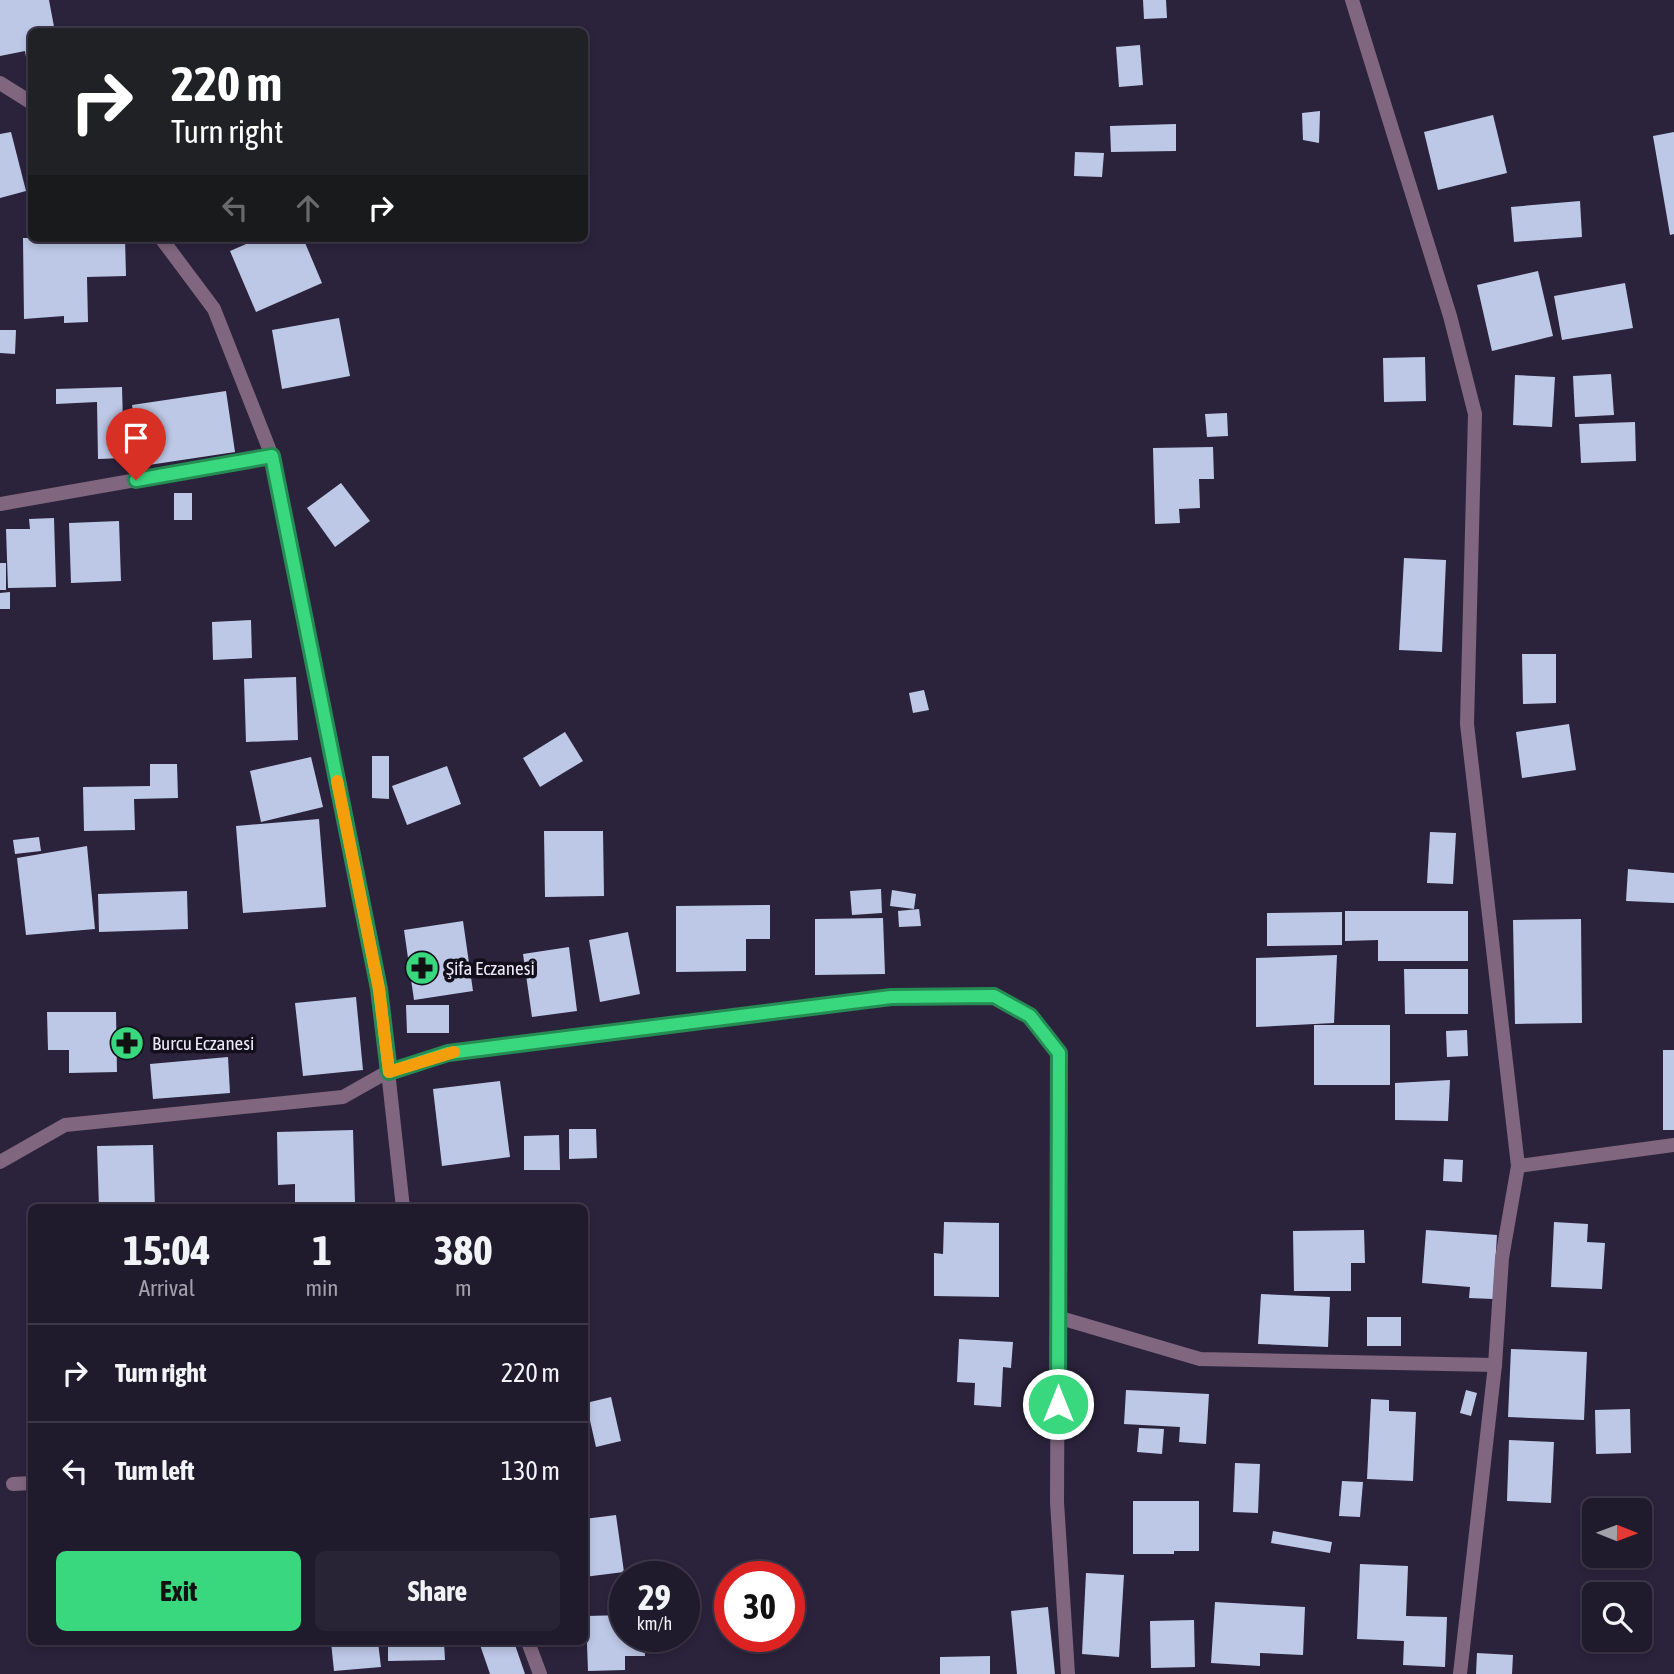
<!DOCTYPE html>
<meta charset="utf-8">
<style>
body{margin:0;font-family:"Asap Condensed",sans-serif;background:#282335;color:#f1f3f6;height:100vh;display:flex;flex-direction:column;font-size:26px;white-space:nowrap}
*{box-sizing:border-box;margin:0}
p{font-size:23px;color:#a2a1aa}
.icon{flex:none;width:38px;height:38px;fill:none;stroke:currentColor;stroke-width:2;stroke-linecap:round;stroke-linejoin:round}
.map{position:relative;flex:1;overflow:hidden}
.side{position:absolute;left:28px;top:1204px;width:560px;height:441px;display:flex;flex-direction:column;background:#201a2d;border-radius:10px;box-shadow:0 4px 10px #0003,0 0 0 2px #3d3849}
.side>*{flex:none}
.guide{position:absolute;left:28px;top:28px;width:560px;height:214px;border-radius:10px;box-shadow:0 4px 10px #0003,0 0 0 2px #3d3849;background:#202124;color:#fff;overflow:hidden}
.needle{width:46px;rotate:91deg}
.fabs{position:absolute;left:1582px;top:1498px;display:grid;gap:14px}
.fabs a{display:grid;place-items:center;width:70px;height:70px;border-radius:10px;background:#201a2d;box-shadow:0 4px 10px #0003,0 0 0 2px #3d3849;font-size:35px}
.speed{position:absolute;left:609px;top:1561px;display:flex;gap:14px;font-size:35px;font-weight:700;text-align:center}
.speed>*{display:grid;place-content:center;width:91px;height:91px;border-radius:50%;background:#201a2d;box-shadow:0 4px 10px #0003,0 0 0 2px #3d3849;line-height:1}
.speed small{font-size:18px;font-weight:400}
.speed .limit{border:10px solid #d22;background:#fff;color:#111}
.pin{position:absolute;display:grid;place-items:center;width:60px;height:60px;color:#fff;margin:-72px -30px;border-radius:50% 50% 50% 0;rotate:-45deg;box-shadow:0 0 7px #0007}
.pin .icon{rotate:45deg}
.me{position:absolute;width:77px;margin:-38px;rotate:0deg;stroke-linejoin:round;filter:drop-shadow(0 0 5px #0008)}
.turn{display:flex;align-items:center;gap:24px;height:147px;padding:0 28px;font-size:32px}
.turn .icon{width:91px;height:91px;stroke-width:2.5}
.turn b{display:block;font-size:49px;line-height:60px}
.lanes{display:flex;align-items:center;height:66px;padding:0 28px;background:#0003;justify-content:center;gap:35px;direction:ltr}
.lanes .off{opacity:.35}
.eta{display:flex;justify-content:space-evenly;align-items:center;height:119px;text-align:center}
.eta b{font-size:42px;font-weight:700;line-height:49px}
.action{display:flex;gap:14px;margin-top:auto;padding:14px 28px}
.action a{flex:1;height:80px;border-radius:10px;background:#39d87f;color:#111;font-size:28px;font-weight:700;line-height:80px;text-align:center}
.action a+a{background:#282335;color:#f1f3f6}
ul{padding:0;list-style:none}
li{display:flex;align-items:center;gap:21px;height:98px;padding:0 28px;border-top:2px solid #3d3849}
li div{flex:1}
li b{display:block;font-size:26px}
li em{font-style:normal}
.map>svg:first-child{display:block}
.building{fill:#bdc8e7}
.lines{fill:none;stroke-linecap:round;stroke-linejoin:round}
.street{stroke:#80667f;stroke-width:14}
.route-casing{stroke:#258c53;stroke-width:18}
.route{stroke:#39d87f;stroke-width:12}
.slow{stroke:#f59e0b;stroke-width:12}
.labels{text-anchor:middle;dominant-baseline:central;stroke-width:7;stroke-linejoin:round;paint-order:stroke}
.poi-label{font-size:19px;fill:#eee9fa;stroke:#120f1a;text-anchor:start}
</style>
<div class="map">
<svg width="1674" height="1674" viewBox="0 0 1674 1674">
<rect width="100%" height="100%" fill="#2b233c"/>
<!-- building -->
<g class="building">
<path d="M0 0H49L55 32H32V62L27 63 25 51 0 56Z"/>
<path d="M1143 0H1166L1167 18 1144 19Z"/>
<path d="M1140 45 1143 85 1119 87 1116 47Z"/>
<path d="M1320 111 1319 143 1303 140 1302 113Z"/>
<path d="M1493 115 1507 173 1438 190 1424 132Z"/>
<path d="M1176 124V151L1111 152 1110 126Z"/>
<path d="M11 132 26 191 0 198V134Z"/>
<path d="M1674 132V234L1670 235 1653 136Z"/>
<path d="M1075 152 1104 153 1102 177 1074 176Z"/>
<path d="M1580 201 1582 237 1514 242 1511 207Z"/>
<path d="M23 238H125L126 276 87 277 88 322 64 323V316L24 319Z"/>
<path d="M260 238H303L322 283 256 312 230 251Z"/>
<path d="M1538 271 1553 336 1492 351 1477 285Z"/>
<path d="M1625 283 1633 328 1562 340 1554 296Z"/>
<path d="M339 318 350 376 282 389 272 330Z"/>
<path d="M0 330H16L15 354 0 353Z"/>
<path d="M1425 357 1426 401 1384 402 1383 358Z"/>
<path d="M1611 374 1614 415 1575 417 1573 376Z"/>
<path d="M1515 375 1555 377 1552 427 1513 425Z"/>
<path d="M122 387 124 458 98 459 97 402 56 404V389Z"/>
<path d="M226 391 235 452 142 466 132 405Z"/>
<path d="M1227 413 1228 436 1207 437 1205 414Z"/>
<path d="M1635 422 1636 461 1581 463 1579 424Z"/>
<path d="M1213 447 1214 479H1199L1200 508 1179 509 1180 523 1155 524 1153 448Z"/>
<path d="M341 483 370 521 335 547 307 508Z"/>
<rect x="174" y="493" width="18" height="27"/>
<path d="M54 518 56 587 8 588 6 529H30L29 519Z"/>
<path d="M119 521 121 581 71 583 69 523Z"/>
<path d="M1404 558 1446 560 1442 652 1399 650Z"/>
<rect x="0" y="563" width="6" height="27"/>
<path d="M10 592V609H0V593Z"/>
<path d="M251 620 252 658 213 660 212 622Z"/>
<path d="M1522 654H1556V703L1523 704Z"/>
<path d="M296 677 298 740 246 742 244 679Z"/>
<path d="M924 690 929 710 913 713 909 693Z"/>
<path d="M1569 724 1576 770 1522 778 1516 732Z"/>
<path d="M565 732 583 761 540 787 523 758Z"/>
<path d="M372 756H389V799L372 798Z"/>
<path d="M311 757 323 807 261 822 250 771Z"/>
<path d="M150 764H177L178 798 134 799 135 830 84 831 83 787 150 786Z"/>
<path d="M447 766 461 804 407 825 392 786Z"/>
<path d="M319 819 326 907 243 913 236 826Z"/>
<path d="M544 831H603L604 896 545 897Z"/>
<path d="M1430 832 1456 833 1453 884 1427 883Z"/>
<path d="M39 837 41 851 15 854 13 840Z"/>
<path d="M87 846 95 929 26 935 17 858Z"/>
<path d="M1628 869 1674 873V903L1626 901Z"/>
<path d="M881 889 882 913 852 915 850 891Z"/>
<path d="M892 890 916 894 914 909 890 906Z"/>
<path d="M187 891 188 929 99 932 98 894Z"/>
<path d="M770 905V939H746V971L676 972V906Z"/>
<path d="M919 909 921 926 899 927 898 911Z"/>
<path d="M1345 911H1468V961H1378V940L1345 941Z"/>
<path d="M1342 912V945L1267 946V913Z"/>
<path d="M883 918 885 974 815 975V919Z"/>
<path d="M1581 919 1582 1023 1515 1024 1513 920Z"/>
<path d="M463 921 473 991 414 1000 404 930Z"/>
<path d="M628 932 640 994 600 1002 589 940Z"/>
<path d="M569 947 577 1011 532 1017 523 954Z"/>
<path d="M1337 955 1334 1023 1256 1027V958Z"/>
<path d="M1404 969H1468V1014H1405Z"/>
<path d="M356 997 363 1070 303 1076 295 1003Z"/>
<path d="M406 1005H449V1033H407Z"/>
<path d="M47 1012H116L117 1072 69 1073V1050H48Z"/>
<rect x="1314" y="1025" width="76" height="60"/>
<path d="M1467 1030 1468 1056 1447 1057 1446 1031Z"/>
<rect x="1663" y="1050" width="11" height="80"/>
<path d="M228 1057 230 1093 153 1099 150 1064Z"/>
<path d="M1450 1080 1448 1121 1395 1120V1083Z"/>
<path d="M500 1081 510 1157 442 1166 433 1089Z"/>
<path d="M569 1129H596L597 1158 569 1159Z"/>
<path d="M353 1130 355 1203 295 1204V1184L278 1185 277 1132Z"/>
<path d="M559 1135 560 1170H524V1136Z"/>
<path d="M153 1145 155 1208H99L97 1146Z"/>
<path d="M1444 1159 1463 1160 1462 1182 1443 1181Z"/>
<path d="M944 1222 999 1223V1297L934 1296V1253L943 1254Z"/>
<path d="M1554 1222 1588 1224 1587 1242 1605 1243 1602 1289 1551 1287Z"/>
<path d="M1364 1230 1365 1263H1351V1291H1294L1293 1231Z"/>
<path d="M1426 1230 1497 1235 1493 1299 1469 1298 1470 1287 1422 1283Z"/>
<path d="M1261 1294 1330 1297 1328 1347 1258 1344Z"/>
<rect x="1367" y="1317" width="34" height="29"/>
<path d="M959 1339 1013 1342 1011 1368 1003 1367 1001 1407 974 1405 975 1383 957 1382Z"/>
<path d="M1511 1349 1587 1352 1584 1420 1508 1417Z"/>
<path d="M1126 1390 1209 1394 1206 1444 1179 1442 1180 1427 1124 1424Z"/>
<path d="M1466 1390 1477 1393 1471 1416 1460 1413Z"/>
<path d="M611 1397 621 1441 596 1447 586 1403Z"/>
<path d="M1371 1399 1389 1400V1411L1416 1412 1413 1481 1367 1479Z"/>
<path d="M1630 1409 1631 1453 1596 1454 1595 1410Z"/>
<path d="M1139 1428 1164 1429 1162 1454 1137 1452Z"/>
<path d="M1509 1440 1554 1442 1551 1503 1507 1501Z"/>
<path d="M1235 1463 1260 1464 1258 1513 1233 1512Z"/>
<path d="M1342 1481 1363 1482 1360 1517 1339 1516Z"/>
<path d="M1133 1501H1199V1551H1174V1554H1133Z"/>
<path d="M616 1515 624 1572 584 1577V1519Z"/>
<path d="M1273 1531 1332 1542 1330 1553 1271 1543Z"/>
<path d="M1360 1564 1408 1566 1406 1616 1447 1617 1445 1667 1403 1665 1404 1641 1357 1639Z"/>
<path d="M1086 1573 1124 1575 1119 1657 1082 1654Z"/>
<path d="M1215 1602 1305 1607 1303 1655 1260 1653V1666L1211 1663Z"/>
<path d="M1048 1607 1055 1674H1017L1011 1611Z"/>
<path d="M625 1615V1636H644L645 1656H625V1670L588 1671 586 1616Z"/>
<path d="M1194 1620 1195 1667 1151 1668 1150 1621Z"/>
<path d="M331 1642H378L381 1667 334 1671Z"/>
<path d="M388 1642H444L445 1660 388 1661Z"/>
<path d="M479 1642H514L525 1674H490Z"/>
<path d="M1477 1653 1513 1655 1512 1674H1476Z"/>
<path d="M990 1656V1674H940V1657Z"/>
</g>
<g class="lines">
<!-- street -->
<g class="street">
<path d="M1352 0 1450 316 1475 414 1467 724 1518 1166 1502 1258 1495 1365 1460 1674"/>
<path d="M0 83 32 103"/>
<path d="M161 238 214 309 272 456 379 989 403 1208"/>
<path d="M0 504 272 456"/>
<path d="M0 1162 65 1125 343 1097 389 1071 448 1053 891 997 994 996 1030 1016 1059 1053 1057 1502 1068 1674"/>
<path d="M1518 1166 1674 1145"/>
<path d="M1057 1317 1200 1359 1495 1365"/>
<path d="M13 1484 32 1483"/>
<path d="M528 1642 540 1674"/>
</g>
</g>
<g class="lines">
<!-- route casing -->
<g class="route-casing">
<path id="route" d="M136 480 272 456 379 989 389 1072 448 1053 891 997 994 996 1030 1016 1059 1053 1058 1404"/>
</g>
<!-- route -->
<use href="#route" class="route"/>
<!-- slow -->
<path class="slow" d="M337 781 379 989 389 1072 454 1052"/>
</g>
<!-- icons -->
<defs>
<g id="pharmacy-disc" transform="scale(1.75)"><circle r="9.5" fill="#39d87f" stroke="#120f1a"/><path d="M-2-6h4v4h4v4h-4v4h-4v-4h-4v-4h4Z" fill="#111"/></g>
</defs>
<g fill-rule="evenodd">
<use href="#pharmacy-disc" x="422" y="968"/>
<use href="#pharmacy-disc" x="127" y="1043"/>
</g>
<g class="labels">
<!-- poi labels -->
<g class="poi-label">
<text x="446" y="968">Şifa Eczanesi</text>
<text x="152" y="1043">Burcu Eczanesi</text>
</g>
</g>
</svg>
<div class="fabs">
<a><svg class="needle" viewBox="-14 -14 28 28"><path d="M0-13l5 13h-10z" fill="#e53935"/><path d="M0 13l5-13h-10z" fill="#a2a1aa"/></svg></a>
<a><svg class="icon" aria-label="search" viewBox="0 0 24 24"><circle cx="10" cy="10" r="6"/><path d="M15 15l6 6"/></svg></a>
</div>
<div class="speed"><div>29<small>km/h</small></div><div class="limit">30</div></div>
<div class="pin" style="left:136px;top:480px;background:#d93025"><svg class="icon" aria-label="arrive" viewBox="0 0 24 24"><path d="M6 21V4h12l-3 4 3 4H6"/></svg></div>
<svg class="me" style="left:1058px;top:1404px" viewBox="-20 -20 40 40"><circle r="17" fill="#39d87f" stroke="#fff" stroke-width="3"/><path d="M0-11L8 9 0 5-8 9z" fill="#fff"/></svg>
<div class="guide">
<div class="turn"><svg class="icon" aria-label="right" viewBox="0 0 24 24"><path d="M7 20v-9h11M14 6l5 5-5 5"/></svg><div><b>220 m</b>Turn right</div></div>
<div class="lanes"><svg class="icon off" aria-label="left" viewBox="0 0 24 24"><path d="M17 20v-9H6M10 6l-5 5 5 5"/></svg><svg class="icon off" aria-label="ahead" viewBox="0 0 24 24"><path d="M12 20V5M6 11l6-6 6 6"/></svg><svg class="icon" aria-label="right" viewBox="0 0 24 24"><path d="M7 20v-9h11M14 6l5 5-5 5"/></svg></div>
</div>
<section class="side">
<div class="eta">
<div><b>15:04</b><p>Arrival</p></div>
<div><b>1</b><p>min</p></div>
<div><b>380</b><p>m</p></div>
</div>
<ul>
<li><svg class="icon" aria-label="right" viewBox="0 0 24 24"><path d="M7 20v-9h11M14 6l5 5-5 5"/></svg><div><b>Turn right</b></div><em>220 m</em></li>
<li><svg class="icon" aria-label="left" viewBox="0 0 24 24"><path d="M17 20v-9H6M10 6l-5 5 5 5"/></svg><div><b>Turn left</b></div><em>130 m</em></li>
</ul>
<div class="action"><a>Exit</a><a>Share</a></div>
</section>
</div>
